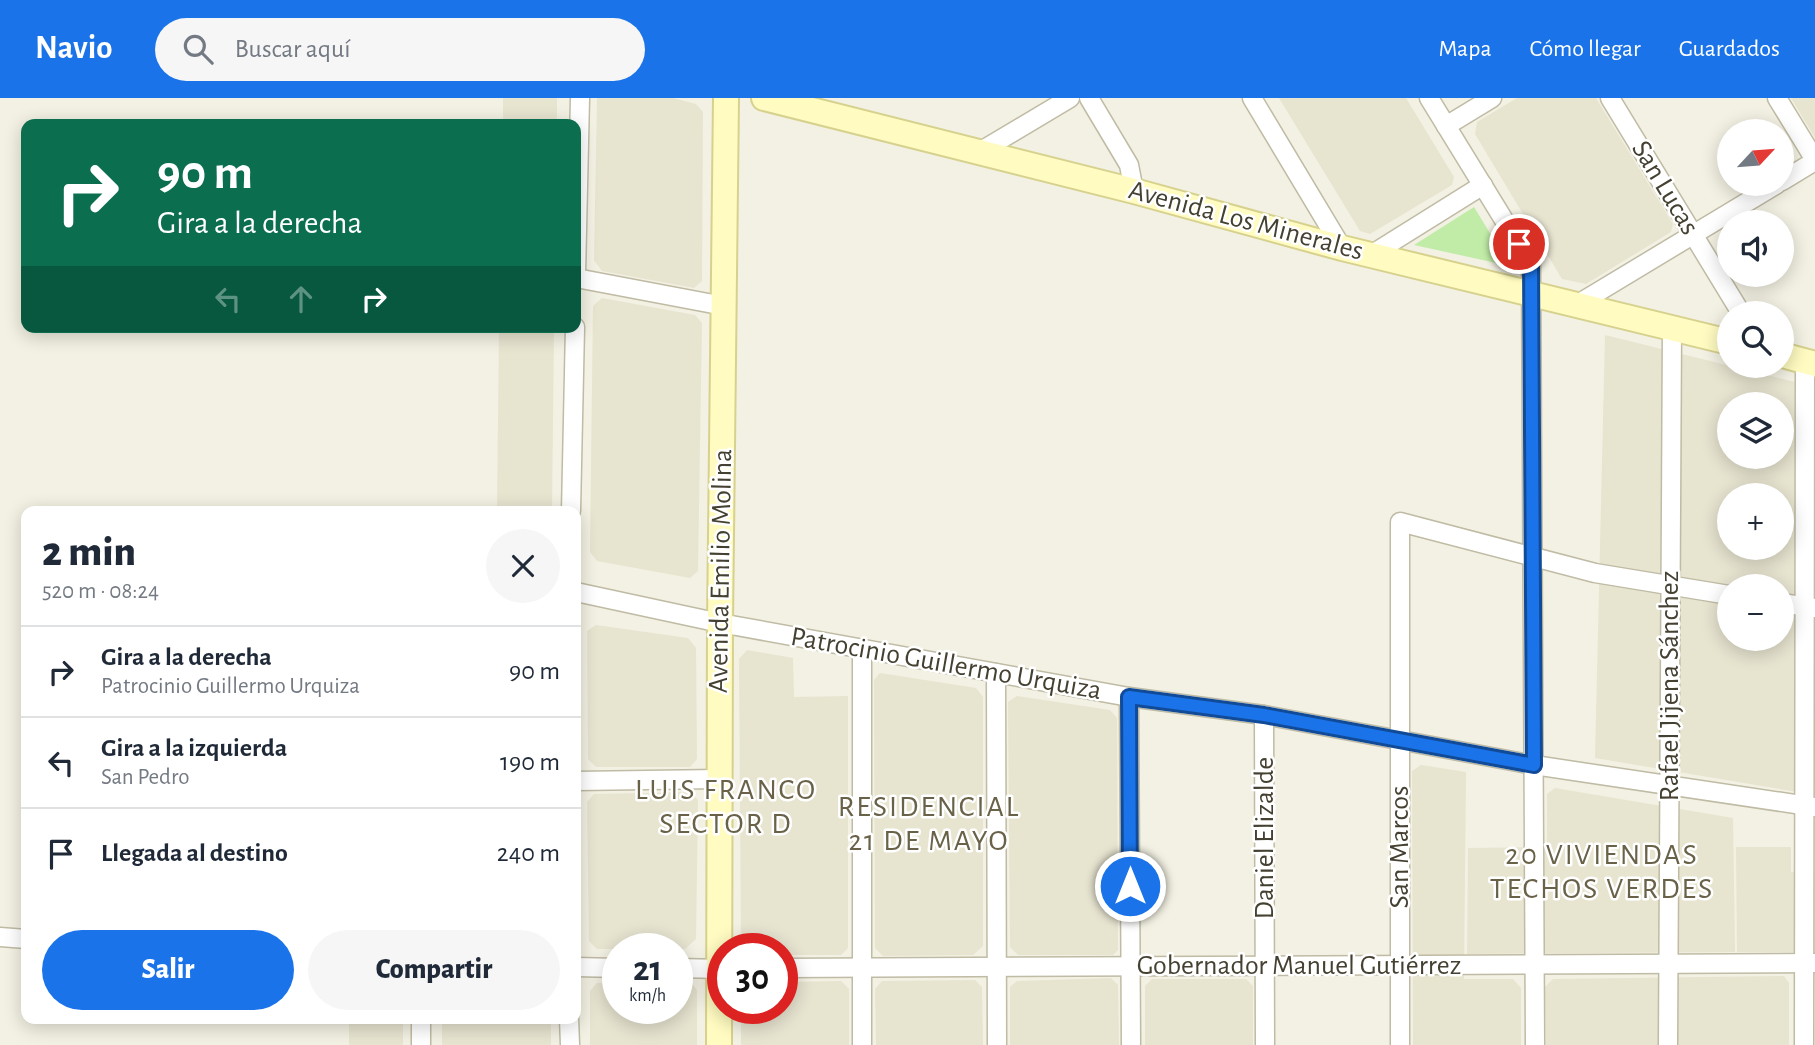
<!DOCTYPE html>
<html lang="es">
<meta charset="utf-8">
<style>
body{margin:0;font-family:"Alegreya Sans",sans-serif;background:#f6f6f7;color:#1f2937;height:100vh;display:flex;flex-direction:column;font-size:26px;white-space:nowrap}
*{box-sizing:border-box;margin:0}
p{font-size:23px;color:#747a83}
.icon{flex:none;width:38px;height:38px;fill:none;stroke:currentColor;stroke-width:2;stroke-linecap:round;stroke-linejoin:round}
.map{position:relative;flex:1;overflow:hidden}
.details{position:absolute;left:21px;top:408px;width:560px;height:518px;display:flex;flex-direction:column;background:#fff;border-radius:14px;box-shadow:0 4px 18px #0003}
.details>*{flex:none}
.top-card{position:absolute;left:21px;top:21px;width:560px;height:214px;border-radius:14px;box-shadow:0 4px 18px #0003;background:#0b6e4f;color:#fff;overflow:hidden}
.needle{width:46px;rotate:64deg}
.fabs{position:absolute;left:1717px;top:21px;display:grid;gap:14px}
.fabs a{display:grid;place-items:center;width:77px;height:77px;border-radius:50%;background:#fff;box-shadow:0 4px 18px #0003;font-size:35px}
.speed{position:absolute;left:602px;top:835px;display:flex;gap:14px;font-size:35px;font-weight:700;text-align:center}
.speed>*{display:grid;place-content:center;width:91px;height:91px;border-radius:50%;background:#fff;box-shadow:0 4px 18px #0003;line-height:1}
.speed small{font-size:18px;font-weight:400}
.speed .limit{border:10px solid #d22;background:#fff;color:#111}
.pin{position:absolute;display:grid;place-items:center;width:60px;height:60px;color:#fff;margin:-30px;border:4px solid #fff;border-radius:50%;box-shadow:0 2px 7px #0007}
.me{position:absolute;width:77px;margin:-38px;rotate:0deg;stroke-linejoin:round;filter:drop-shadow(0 0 5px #0008)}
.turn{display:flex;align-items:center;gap:24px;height:147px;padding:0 21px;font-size:32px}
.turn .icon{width:91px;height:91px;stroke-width:2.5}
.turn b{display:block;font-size:49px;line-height:60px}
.lanes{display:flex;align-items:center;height:66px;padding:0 21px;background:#0003;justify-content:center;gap:35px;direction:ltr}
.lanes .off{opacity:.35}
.round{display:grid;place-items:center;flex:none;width:74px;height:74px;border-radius:37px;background:#f6f6f7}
.head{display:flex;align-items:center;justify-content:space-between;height:119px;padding:0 21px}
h1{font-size:42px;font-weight:800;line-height:52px}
.button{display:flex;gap:14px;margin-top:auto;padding:14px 21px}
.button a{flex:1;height:80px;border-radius:42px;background:#1a73e8;color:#fff;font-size:28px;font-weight:800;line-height:80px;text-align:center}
.button a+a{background:#f6f6f7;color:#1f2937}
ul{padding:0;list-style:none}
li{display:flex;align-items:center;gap:21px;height:91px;padding:0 21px;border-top:2px solid #e0e1e3}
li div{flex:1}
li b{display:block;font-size:26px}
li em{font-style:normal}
header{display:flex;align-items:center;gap:42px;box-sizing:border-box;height:98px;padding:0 35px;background:#1a73e8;color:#fff}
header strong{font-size:33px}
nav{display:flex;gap:38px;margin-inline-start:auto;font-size:24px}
.search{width:490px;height:63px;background:#f6f6f7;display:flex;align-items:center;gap:18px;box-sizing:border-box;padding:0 24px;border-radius:38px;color:#747a83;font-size:26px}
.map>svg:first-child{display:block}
.residential{fill:#e7e4d0;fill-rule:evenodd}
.green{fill:#c0eca7}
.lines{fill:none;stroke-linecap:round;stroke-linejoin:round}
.street-casing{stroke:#bfbba4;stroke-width:21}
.secondary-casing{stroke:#d7d18e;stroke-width:28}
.street{stroke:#fff;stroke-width:18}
.secondary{stroke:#fffbc1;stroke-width:24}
.route-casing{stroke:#114b97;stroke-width:18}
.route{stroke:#1a73e8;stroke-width:12}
.labels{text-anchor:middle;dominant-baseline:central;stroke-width:5;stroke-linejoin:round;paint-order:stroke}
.street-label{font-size:28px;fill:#454132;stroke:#fff}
.neighbourhood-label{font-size:30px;letter-spacing:2px;fill:#696249;stroke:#fff}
</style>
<header>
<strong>Navio</strong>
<div class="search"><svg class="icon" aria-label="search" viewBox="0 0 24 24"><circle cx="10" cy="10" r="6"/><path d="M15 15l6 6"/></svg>Buscar aquí</div>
<nav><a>Mapa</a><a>Cómo llegar</a><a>Guardados</a></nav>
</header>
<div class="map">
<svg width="1815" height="947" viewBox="0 0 1815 947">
<rect width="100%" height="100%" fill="#f3f1e3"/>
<!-- residential -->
<g class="residential">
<rect x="503" y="0" width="54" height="26"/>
<path d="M597 0H673L696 6 703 14 702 183 694 190 602 173 594 162Z"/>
<path d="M1279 0H1406L1454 79 1452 87 1370 136 1360 133Z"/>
<path d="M1517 0H1596L1673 126 1671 134 1586 186 1562 181 1475 36 1477 24Z"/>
<path d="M1791 0H1815V40Z"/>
<path d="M602 200 695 217 702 225 698 473 690 480 597 463 590 454 593 208Z"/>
<path d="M499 229H554L552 413H497Z"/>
<path d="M1605 237 1815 289V697L1595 660ZM1729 306H1782V359H1729ZM1729 397H1782V450H1729ZM1729 488H1782V541H1729Z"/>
<path d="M596 527 688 540 696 550 697 661 690 669H596L588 661 587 533Z"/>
<path d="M747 552 793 560 794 599 848 598V850L841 857H782V850L741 849 739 561Z"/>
<path d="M880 575 976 590 983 599V848L973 857 883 858 875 850 874 582Z"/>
<path d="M1017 598 1110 612 1117 620 1118 852 1113 857H1018L1010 849 1008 604Z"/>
<path d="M1421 667 1466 674 1464 881H1513L1521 890V947H1413L1412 673Z"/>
<path d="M1555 690 1733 720 1735 854 1467 856 1468 750 1547 749V696Z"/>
<path d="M690 694 698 702 696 841 685 851H597L589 843 587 704 594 696Z"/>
<path d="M1736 749H1791V774H1815V893L1814 854H1737Z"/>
<path d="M1784 878 1789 885V947H1546L1545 889 1553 881Z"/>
<path d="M1111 880 1118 887 1119 947H1010V889L1017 883Z"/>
<path d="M1152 881H1246L1253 888V947H1145V888Z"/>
<path d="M975 882 982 889 983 947H876L875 891 882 883Z"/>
<path d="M690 883 697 892V947H590V893L597 885 618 884V910H677V884Z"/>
<path d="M841 883 849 891V947H741V910H782V884Z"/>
<rect x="349" y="921" width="54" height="26"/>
<rect x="442" y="921" width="109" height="26"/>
</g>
<!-- green -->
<path class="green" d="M1474 109 1510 168 1414 147Z"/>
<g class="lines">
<!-- street casing -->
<g class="street-casing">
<g id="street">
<path d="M1089 0 1129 67 1134 93"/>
<path d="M1252 0 1342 150"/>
<path d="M1429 0 1531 166 1535 947"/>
<path d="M1610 0 1741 215"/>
<path d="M1777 0 1815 62"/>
<path d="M1446 28 1492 0"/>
<path d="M981 53 1070 0"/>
<path d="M1782 83 1815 63"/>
<path d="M1371 157 1483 87"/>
<path d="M576 176 580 0"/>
<path d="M576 180 724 208"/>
<path d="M1578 206 1777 86"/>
<path d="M571 413 575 229"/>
<path d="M576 494 720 525 1129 599 1264 617 1534 667 1815 709"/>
<path d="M1782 505 1815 510"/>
<path d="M862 551V947"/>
<path d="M996 575 997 947"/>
<path d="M1129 599 1131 947"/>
<path d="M1264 617 1265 947"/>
<path d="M576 683 719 681"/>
<path d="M0 839 26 841"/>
<path d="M576 869 618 870"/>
<path d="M677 870 723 871"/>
<path d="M782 870 1815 865"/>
<path d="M421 920V947"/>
<path d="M569 920 570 947"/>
<path d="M1400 947V424L1595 475 1729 497"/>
<path d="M1668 947 1672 230"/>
<path d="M1804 947 1805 263"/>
</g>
</g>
<!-- secondary casing -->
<g class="secondary-casing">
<g id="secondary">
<path d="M764 0 1134 93 1342 150 1729 244"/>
<path d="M1782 257 1815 266"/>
<path d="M719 947 720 525 726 0"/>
</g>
</g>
<!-- street -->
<use href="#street" class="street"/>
<!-- secondary -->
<use href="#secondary" class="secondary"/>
</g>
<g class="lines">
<!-- route casing -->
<g class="route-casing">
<path id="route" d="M1130 788 1129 599 1264 617 1534 667 1531 166 1519 146"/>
</g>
<!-- route -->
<use href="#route" class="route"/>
</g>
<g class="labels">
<!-- street labels -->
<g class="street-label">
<text transform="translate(1665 90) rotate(59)">San Lucas</text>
<text transform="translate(1246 123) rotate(15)">Avenida Los Minerales</text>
<text transform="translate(721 473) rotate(-89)">Avenida Emilio Molina</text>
<text transform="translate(946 566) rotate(10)">Patrocinio Guillermo Urquiza</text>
<text transform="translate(1670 588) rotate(-90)">Rafael Jijena Sánchez</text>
<text transform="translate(1265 740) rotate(-90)">Daniel Elizalde</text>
<text transform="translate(1400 749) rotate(-90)">San Marcos</text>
<text x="1299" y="868">Gobernador Manuel Gutiérrez</text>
</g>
<!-- neighbourhood labels -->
<g class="neighbourhood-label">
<text x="726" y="692">LUIS FRANCO<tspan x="726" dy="34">SECTOR D</tspan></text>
<text x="929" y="709">RESIDENCIAL<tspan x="929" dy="34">21 DE MAYO</tspan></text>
<text x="1602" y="757">20 VIVIENDAS<tspan x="1602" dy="34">TECHOS VERDES</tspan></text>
</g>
</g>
</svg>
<div class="fabs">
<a><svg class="needle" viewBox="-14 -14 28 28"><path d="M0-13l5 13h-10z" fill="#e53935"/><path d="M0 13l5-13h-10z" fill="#747a83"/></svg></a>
<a><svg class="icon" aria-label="sound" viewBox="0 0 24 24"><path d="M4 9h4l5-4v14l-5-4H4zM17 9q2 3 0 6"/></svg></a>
<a><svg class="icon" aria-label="search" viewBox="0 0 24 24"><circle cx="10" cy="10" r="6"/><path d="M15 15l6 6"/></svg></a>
<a><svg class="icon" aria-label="layers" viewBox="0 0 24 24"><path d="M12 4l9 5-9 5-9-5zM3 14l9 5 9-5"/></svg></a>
<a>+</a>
<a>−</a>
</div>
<div class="speed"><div>21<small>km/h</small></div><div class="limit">30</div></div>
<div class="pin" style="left:1519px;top:146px;background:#d93025"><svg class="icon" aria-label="arrive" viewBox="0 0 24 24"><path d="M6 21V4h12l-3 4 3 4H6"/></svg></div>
<svg class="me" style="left:1130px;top:788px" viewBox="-20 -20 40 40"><circle r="17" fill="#1a73e8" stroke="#fff" stroke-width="3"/><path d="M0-11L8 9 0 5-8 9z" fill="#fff"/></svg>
<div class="top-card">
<div class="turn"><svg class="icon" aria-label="right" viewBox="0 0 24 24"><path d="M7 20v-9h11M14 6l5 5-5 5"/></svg><div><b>90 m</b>Gira a la derecha</div></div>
<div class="lanes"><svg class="icon off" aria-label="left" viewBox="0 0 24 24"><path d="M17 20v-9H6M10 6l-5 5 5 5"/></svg><svg class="icon off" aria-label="ahead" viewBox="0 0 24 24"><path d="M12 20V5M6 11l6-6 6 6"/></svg><svg class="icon" aria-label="right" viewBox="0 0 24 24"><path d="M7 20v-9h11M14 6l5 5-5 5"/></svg></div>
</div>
<section class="details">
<div class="head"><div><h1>2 min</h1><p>520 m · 08:24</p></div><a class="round"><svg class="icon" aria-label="close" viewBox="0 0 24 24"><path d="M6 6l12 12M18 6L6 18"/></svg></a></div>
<ul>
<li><svg class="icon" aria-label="right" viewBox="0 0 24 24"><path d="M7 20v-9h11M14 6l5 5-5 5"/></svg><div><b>Gira a la derecha</b><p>Patrocinio Guillermo Urquiza</p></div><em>90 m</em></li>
<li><svg class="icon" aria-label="left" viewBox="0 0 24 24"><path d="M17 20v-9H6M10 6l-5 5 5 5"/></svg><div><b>Gira a la izquierda</b><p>San Pedro</p></div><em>190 m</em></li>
<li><svg class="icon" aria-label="arrive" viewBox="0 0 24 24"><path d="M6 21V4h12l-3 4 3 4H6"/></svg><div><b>Llegada al destino</b></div><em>240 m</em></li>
</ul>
<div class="button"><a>Salir</a><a>Compartir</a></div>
</section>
</div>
